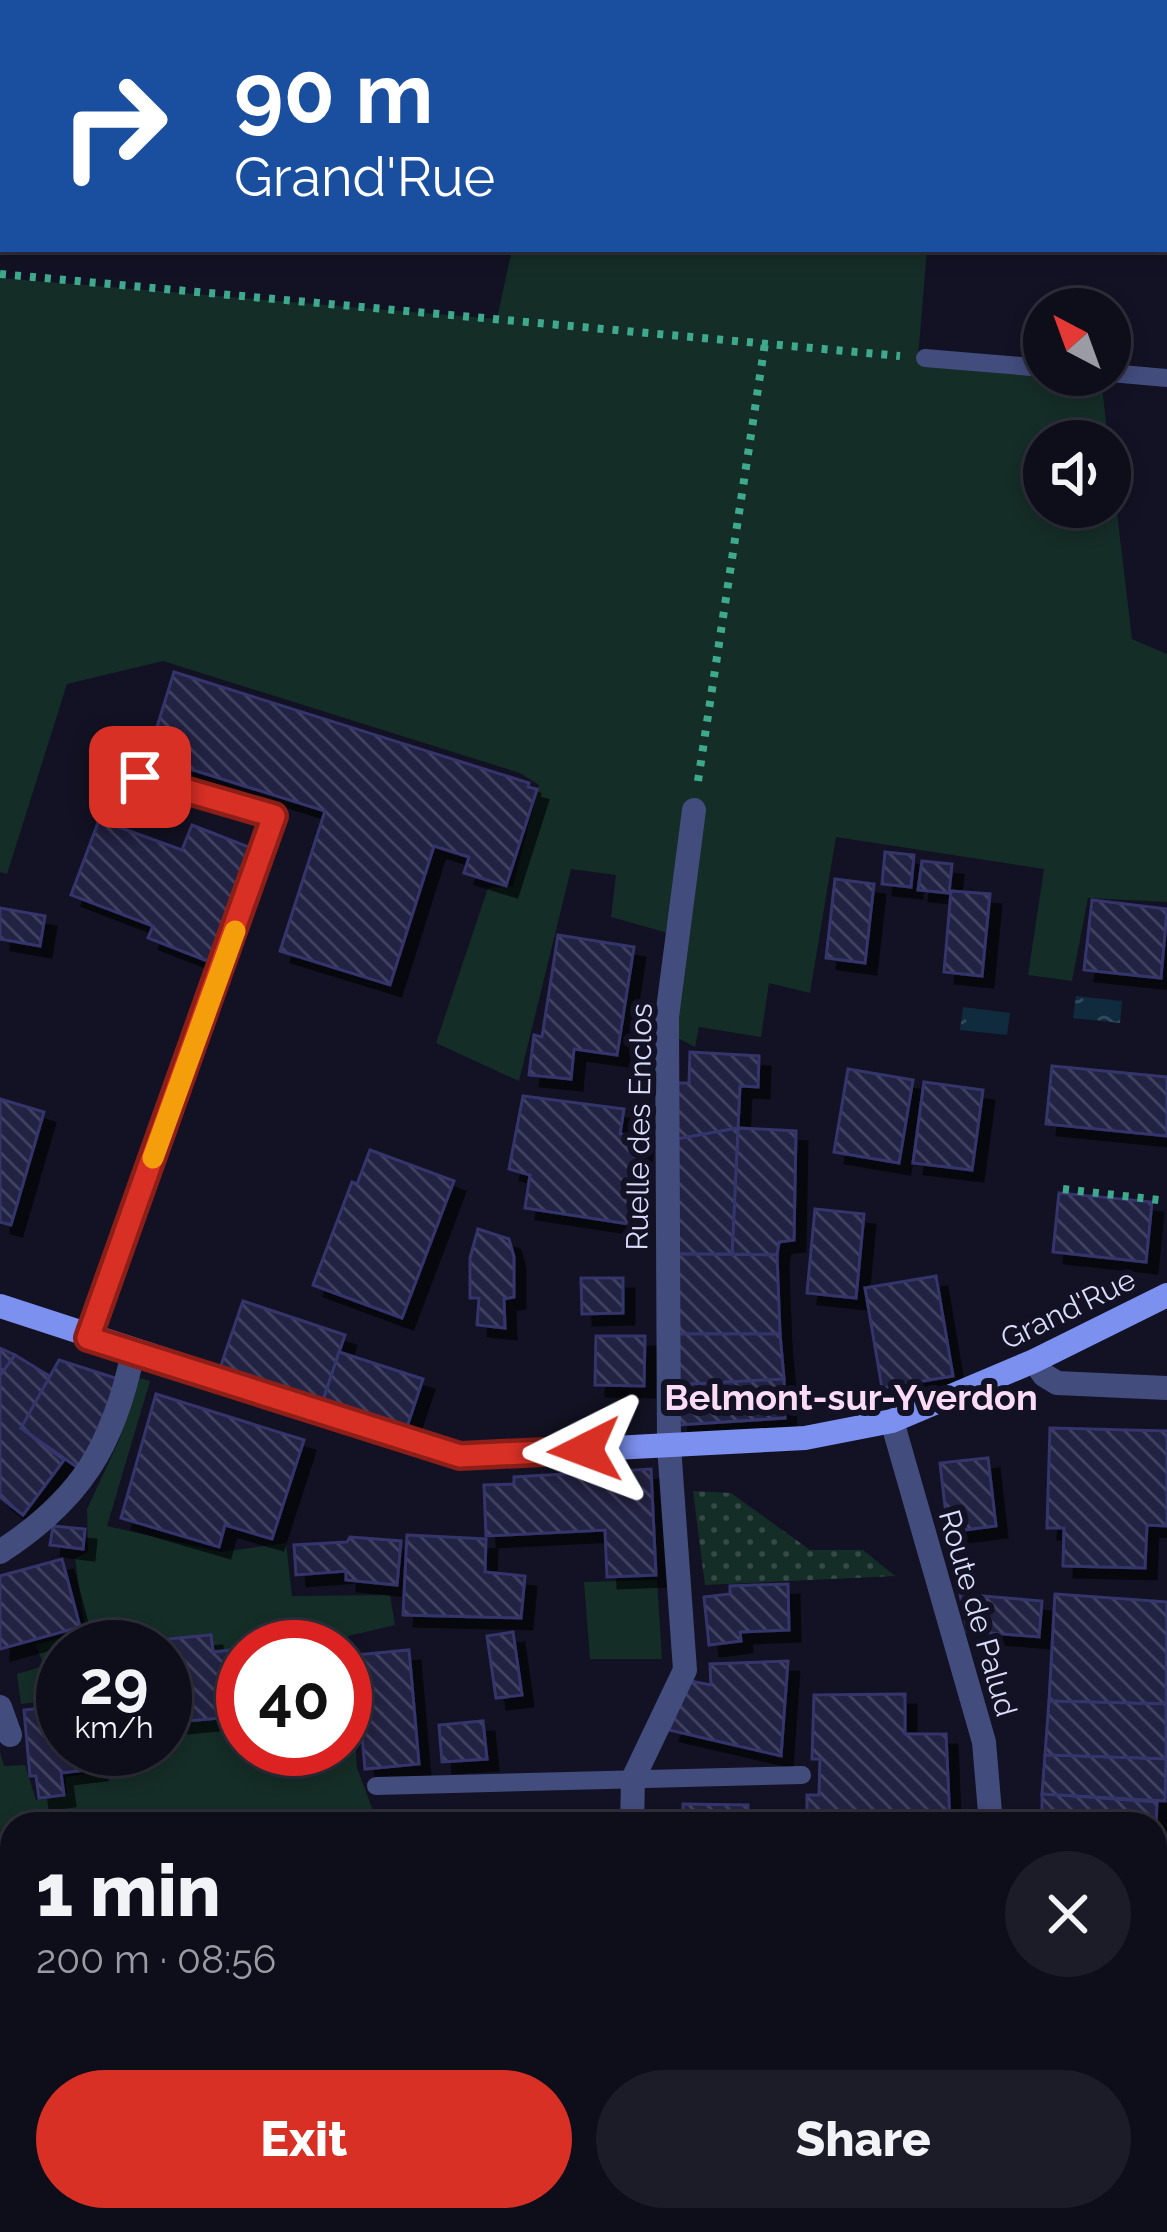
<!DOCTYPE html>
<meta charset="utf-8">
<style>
body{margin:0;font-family:Raleway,sans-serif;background:#1c1c28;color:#f1f3f6;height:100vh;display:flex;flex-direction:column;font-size:45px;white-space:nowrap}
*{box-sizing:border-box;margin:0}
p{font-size:39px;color:#9b9ca3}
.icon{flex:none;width:66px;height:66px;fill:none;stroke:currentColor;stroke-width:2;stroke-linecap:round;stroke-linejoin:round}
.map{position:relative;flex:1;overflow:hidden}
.side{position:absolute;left:0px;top:1812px;width:1167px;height:420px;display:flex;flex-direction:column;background:#0e0e1b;border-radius:36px 36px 0 0;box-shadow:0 6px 18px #0003,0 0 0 3px #2e2e3a}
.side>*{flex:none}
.guide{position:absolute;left:0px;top:0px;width:1167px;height:252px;box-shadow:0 6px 18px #0003,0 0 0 3px #2e2e3a;background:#1a4fa0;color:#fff;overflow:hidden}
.needle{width:78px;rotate:319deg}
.tools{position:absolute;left:1023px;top:288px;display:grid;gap:24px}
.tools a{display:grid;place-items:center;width:108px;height:108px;border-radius:50%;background:#0e0e1b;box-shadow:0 6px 18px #0003,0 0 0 3px #2e2e3a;font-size:60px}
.speed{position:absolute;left:36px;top:1620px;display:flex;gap:24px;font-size:60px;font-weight:700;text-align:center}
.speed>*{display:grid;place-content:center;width:156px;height:156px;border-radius:50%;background:#0e0e1b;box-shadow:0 6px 18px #0003,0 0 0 3px #2e2e3a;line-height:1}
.speed small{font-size:30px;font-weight:400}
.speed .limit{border:18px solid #d22;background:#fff;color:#111}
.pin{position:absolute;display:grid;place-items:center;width:102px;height:102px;color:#fff;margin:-51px;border-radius:24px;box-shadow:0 6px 18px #0006}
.me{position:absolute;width:132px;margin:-66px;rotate:267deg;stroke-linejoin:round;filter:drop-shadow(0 0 9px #0008)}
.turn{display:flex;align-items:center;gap:42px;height:252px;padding:0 36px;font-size:54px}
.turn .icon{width:156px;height:156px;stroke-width:2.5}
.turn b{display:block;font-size:84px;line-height:102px}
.round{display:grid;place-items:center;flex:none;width:126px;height:126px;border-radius:63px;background:#1c1c28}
.overview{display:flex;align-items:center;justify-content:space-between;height:204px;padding:0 36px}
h1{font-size:72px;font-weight:800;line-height:90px}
.primary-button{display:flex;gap:24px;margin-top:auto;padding:24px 36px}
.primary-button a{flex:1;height:138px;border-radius:72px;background:#d93025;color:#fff;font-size:48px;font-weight:800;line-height:138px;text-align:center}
.primary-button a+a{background:#1c1c28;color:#f1f3f6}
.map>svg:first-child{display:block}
.grass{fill:#152d27;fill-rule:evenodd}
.park{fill:url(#park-dots)}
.water{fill:url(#water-ripples)}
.building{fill:url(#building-back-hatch);stroke:#35356c;stroke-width:3;filter:url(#shadow)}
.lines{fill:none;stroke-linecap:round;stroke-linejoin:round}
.path{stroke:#3ea98d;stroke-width:8;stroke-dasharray:6 9;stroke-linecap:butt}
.lane{stroke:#424c7d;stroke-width:18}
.street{stroke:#424c7d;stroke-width:24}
.secondary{stroke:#7c90ef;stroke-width:24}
.route-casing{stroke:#8d1f18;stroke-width:30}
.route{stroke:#d93025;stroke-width:21}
.slow{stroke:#f59e0b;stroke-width:21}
.labels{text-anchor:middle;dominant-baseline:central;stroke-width:12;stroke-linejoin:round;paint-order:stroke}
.street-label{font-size:30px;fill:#d9dcfa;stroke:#121224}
.quarter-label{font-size:36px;font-weight:bold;fill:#fbdbf6;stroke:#121224}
</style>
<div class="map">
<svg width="1167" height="2232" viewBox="0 0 1167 2232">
<defs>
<pattern id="park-dots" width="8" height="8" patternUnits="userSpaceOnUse" patternTransform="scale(3)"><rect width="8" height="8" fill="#152d27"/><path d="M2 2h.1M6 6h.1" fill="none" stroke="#364b47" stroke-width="1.8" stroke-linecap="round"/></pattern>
<pattern id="water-ripples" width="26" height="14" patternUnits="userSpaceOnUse" patternTransform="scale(3)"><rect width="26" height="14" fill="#102a3e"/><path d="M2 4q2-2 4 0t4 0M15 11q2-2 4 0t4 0" fill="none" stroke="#32485b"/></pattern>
<pattern id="building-back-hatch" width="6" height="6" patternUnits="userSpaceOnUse" patternTransform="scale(3)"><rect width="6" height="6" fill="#202043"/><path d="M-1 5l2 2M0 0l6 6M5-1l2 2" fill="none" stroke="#40405f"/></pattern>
<filter id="shadow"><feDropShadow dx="11" dy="11" stdDeviation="0" flood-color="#0009"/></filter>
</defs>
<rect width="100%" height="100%" fill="#121224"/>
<!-- grass -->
<g class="grass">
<path d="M543 0H947L542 3Z"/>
<path d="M512 249H927L918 358 1044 375 1101 377 1108 441H1044V507H1110V454L1132 639 1167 654V902L1088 898 1072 981 1028 975 1044 869 836 837 810 993 769 983 761 1037 699 1027 695 1047 672 1035 682 937 611 917 616 875 571 869 519 1081 436 1043 488 888 513 886 539 785 520 773 163 661 67 684 7 874 0 872V278L497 319Z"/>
<path d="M136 1377 150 1381 107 1526 221 1552 286 1543 292 1596 390 1595 395 1625 348 1636 357 1768 374 1813V1824H12V2140L0 2134V1752L4 1766 25 1765 36 1800 67 1796 65 1777 102 1772 100 1749H165V1647H63V1699L21 1704 17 1674 44 1666 36 1645 85 1630 75 1558 88 1552 87 1509 120 1438ZM243 1647H345V1749H243Z"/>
<path d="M657 1580 662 1659H590L584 1582Z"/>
<path d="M0 2138 12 2143V2216L0 2210Z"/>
<path d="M1163 2166H1167V2232H1155Z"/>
<path d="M17 2220H194L222 2232H30Z"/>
<path d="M207 2220H619L618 2232H236Z"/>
</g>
<!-- park -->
<path class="park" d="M693 1491 731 1493 810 1550H863L895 1576 705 1585Z"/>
<!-- water -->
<g class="water">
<path d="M1076 996 1122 1001 1120 1023 1073 1018Z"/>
<path d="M963 1007 1010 1013 1007 1035 960 1030Z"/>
</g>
<!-- building -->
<g class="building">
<path d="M174 672 529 783 528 787 537 789 506 886 464 873 469 857 434 846 390 985 280 951 325 811 148 756Z"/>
<path d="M99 820 182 850 192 825 254 849 210 962 148 938 153 926 71 895Z"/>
<path d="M885 852 914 855 911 887 882 884Z"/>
<path d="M922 861 952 864 949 893 918 890Z"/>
<path d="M835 879 874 884 865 963 826 958Z"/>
<path d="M951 891 990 894 982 976 944 972Z"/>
<path d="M1092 900 1167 909 1161 978 1084 970Z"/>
<path d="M0 908 45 916 40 946 0 939Z"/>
<path d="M558 935 634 947 617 1055 574 1049 571 1079 529 1075 534 1035 542 1037Z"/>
<path d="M690 1052 759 1056 758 1087 740 1086 738 1128 677 1139 678 1083H689Z"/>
<path d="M1052 1066 1167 1077V1136L1046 1124Z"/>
<path d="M848 1069 913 1080 899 1163 834 1152Z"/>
<path d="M924 1082 983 1090 972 1170 913 1163Z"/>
<path d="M523 1096 624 1109 620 1134 642 1137 629 1224 525 1208 530 1175 509 1169Z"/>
<path d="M0 1099 44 1112 11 1225 0 1222Z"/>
<path d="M738 1128 796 1131 794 1240 779 1242 777 1255 732 1254Z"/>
<path d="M738 1128 732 1254H677V1139Z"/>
<path d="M370 1150 454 1181 402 1318 313 1285 352 1182 357 1184Z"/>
<path d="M1059 1193 1152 1202 1146 1262 1053 1252Z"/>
<path d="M815 1209 864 1214 856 1298 807 1293Z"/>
<path d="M478 1229 509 1239 514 1257V1297L504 1299 505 1328 477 1325 479 1298H470V1258Z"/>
<path d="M677 1254 777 1255 780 1334H677Z"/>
<path d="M936 1276 953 1376 882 1388 865 1288Z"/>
<path d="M581 1278H623V1313L582 1314Z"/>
<path d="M243 1301 345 1335 322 1403 220 1368Z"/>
<path d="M677 1334H780L784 1379 676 1385Z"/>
<path d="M596 1336H645L644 1386 595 1385Z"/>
<path d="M0 1348 15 1355 0 1376Z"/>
<path d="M339 1352 423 1379 407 1427 323 1401Z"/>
<path d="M15 1355 51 1377 21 1428 64 1460 23 1515 0 1497V1376Z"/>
<path d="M59 1360 118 1379 81 1470 21 1428Z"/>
<path d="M784 1379 785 1418 678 1425 676 1385Z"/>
<path d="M156 1394 304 1440 272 1539 225 1525 219 1547 121 1518Z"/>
<path d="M1050 1428 1167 1431V1526L1147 1525 1145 1568 1063 1566 1064 1528H1047Z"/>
<path d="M988 1458 996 1526 948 1532 940 1463Z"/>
<path d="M651 1469 656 1575 607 1577 605 1530 486 1536 484 1485 514 1484V1477Z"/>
<path d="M53 1526 85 1529 83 1549 50 1545Z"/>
<path d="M407 1535 486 1539 485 1572 525 1576 521 1618 403 1615Z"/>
<path d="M350 1537 401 1541 397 1585 346 1580V1571L296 1575 294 1545 347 1542Z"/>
<path d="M62 1559 80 1627 0 1649V1576Z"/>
<path d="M788 1584 789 1630 740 1632 741 1641 709 1645 704 1597 730 1594V1586Z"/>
<path d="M960 1594 1042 1601 1039 1637 967 1631Z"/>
<path d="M1055 1594 1167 1602 1166 1704 1049 1701Z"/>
<path d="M513 1632 522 1695 496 1698 487 1636Z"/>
<path d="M211 1635 213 1652 243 1649V1708L219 1710 220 1718 165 1723V1647H147V1641Z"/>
<path d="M409 1650 419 1764 365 1769 355 1655Z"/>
<path d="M788 1661 781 1756 669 1730 690 1681 711 1685 710 1664Z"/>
<path d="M905 1694V1734H946L950 1824H807V1795H819L820 1759H812L814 1695Z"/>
<path d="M1049 1701 1166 1704V1759L1045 1755Z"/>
<path d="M63 1706V1749H94L96 1769 61 1773 64 1795 39 1798 36 1776H30L24 1710Z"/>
<path d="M483 1721 487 1759 442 1762 439 1725Z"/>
<path d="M1045 1755 1166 1759 1165 1801 1042 1794Z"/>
<path d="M1042 1794 1157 1802 1155 1850V1824H1042Z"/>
<path d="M683 1804 748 1805V1824H683Z"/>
<path d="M384 1812 527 1817V1824H383Z"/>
<path d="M1167 1914 1166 2061H1155V1915Z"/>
<path d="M779 2220H876L875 2232 778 2228Z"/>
<path d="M1013 2220H1098L1097 2228 1126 2232H1011Z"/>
</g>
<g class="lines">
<!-- path -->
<g class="path">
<path d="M0 274 900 356"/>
<path d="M698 781 765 343"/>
<path d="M1063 1189 1167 1201"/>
</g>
<!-- lane -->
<g class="lane">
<path d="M925 358 1044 368"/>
<path d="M1110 373 1167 378"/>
<path d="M88 1338 274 816 140 777"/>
<path d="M376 1786 802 1775"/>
</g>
<!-- street -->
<g class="street">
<path d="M1034 1361 1044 1375 1057 1383 1167 1388"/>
<path d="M892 1421 984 1742 991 1824"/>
<path d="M0 1552C80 1500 114 1446 133 1352"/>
<path d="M0 1707 10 1735"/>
<path d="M632 1824 633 1779 685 1670 669 1446 667 1017 694 810"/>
<path d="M0 2138 12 2143"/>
<path d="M197 2220 226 2232"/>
<path d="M621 2232V2220"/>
<path d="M960 2232 961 2220"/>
</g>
<!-- secondary -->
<path class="secondary" d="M0 1306 460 1456 805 1438 892 1421 1034 1361 1167 1295"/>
</g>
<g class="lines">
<!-- route casing -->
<g class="route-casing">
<path id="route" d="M140 777 274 816 88 1338 460 1456 585 1450"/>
</g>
<!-- route -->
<use href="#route" class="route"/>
<!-- slow -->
<path class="slow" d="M153 1158 235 931"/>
</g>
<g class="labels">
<!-- street labels -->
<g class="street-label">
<text transform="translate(639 1127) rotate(-89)">Ruelle des Enclos</text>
<text transform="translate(1068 1309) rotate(-26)">Grand'Rue</text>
<text transform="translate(978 1613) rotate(74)">Route de Palud</text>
</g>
<!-- quarter labels -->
<g class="quarter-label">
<text x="851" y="1397">Belmont-sur-Yverdon</text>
</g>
</g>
</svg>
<div class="tools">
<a><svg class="needle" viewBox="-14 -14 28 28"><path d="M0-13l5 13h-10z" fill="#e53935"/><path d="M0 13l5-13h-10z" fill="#9b9ca3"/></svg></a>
<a><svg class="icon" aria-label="sound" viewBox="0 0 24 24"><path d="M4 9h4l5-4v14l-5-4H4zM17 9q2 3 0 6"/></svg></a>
</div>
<div class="speed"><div>29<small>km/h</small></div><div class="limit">40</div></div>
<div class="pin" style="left:140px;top:777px;background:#d93025"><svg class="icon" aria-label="arrive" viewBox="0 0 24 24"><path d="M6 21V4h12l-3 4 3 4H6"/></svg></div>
<svg class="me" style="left:585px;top:1450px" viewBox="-20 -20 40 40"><path d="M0-17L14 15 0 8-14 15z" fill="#d93025" stroke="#fff" stroke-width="4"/></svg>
<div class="guide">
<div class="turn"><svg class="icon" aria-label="right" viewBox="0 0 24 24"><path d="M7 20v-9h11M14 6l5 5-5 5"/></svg><div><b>90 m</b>Grand'Rue</div></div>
</div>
<section class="side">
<div class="overview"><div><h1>1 min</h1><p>200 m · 08:56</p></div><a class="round"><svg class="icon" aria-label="close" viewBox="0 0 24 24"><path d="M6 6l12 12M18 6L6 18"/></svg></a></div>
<div class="primary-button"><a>Exit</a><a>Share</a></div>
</section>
</div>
